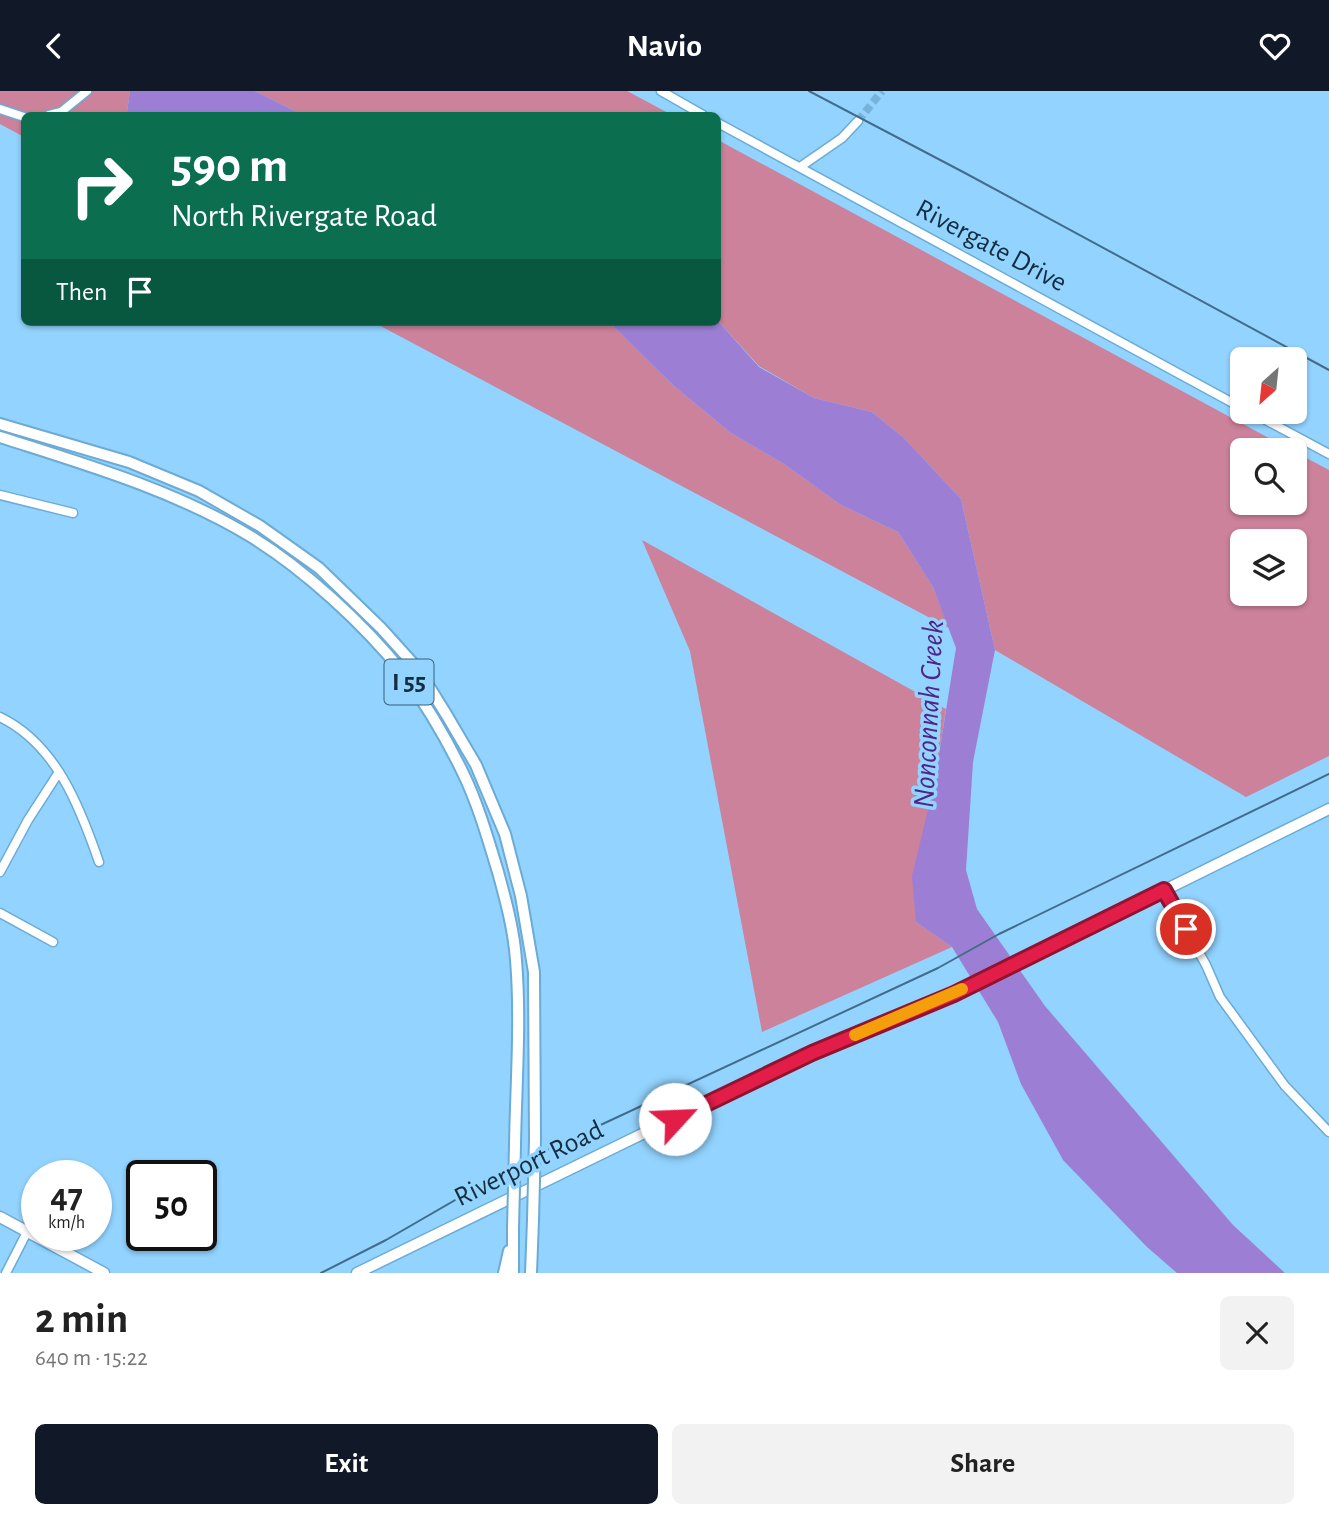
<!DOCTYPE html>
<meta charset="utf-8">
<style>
body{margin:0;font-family:"Alegreya Sans",sans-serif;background:#f2f2f2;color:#222;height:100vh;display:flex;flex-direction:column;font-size:26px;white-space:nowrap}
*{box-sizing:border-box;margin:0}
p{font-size:23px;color:#767676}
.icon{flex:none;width:38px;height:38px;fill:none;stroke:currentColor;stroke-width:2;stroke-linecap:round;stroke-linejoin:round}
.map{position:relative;height:1182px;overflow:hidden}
.drawer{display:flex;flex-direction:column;background:#fff;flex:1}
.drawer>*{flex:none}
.top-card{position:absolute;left:21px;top:21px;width:700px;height:214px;border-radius:10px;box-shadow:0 2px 5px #0004;background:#0b6e4f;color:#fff;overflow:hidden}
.needle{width:46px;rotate:207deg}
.fabs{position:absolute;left:1230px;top:256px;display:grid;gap:14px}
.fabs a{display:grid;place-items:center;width:77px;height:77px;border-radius:10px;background:#fff;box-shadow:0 2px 5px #0004;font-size:35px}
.speed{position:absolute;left:21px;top:1069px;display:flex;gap:14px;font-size:35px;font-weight:700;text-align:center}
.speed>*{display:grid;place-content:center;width:91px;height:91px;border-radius:50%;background:#fff;box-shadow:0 2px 5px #0004;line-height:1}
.speed small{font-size:18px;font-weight:400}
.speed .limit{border:4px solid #111;border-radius:10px;background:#fff;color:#111}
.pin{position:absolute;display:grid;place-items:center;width:60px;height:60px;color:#fff;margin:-30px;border:4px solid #fff;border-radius:50%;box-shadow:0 2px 7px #0007}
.me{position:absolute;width:77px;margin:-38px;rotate:65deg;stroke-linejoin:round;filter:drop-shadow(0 0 5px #0008)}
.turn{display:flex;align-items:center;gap:24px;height:147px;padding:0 35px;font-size:32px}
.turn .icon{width:91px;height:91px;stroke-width:2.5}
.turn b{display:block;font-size:49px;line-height:60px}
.then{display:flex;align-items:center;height:66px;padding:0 35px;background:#0003;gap:14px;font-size:26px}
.round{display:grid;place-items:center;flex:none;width:74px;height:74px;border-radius:10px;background:#f2f2f2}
.headline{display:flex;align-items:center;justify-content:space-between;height:119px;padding:0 35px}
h1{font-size:42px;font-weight:600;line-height:52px}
.primary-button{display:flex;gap:14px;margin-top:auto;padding:14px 35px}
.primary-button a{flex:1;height:80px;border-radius:10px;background:#111827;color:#fff;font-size:28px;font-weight:600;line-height:80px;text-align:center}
.primary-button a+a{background:#f2f2f2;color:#222}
header{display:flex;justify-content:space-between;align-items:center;height:91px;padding:0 35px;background:#111827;color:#fff;font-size:32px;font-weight:600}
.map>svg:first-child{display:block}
.green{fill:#cb829a;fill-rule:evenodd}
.water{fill:#9c7fd4}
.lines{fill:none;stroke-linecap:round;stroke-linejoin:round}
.minor-tunnel{stroke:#79b2d9;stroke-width:8;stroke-dasharray:8 4;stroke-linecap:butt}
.minor-casing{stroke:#6babd5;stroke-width:11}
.major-casing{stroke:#6babd5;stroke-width:13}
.highway-casing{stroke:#6babd5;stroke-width:14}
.minor{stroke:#fff;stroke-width:8}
.major{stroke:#fff;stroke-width:10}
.highway{stroke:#fff;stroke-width:10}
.rail{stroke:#436c87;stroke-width:2}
.highway-bridge-casing{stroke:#6babd5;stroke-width:14;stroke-linecap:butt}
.highway-bridge{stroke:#fff;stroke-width:10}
.route-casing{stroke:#92132f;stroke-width:18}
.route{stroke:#e11d48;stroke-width:12}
.slow{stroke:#f59e0b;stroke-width:12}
.labels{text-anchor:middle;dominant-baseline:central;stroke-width:7;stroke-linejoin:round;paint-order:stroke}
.shield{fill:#92d3ff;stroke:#396079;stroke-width:2}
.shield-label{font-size:26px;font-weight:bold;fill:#132e3f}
.street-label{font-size:28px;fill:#132e3f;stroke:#92d3ff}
.water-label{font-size:30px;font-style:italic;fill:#502488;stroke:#92d3ff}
</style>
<header><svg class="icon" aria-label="back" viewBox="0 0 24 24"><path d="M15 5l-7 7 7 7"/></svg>Navio<svg class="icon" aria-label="heart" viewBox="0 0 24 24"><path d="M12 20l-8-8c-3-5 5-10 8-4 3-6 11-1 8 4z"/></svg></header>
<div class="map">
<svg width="1329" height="1182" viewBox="0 0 1329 1182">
<rect width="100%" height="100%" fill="#92d3ff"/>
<!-- green -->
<g class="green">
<path d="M0 0H130L127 21 129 24H24V46L0 33Z"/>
<path d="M255 0H627L672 24H303Z"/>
<path d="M718 49 1291 359H1242V411H1295V361L1329 379V665L1246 706 995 559 961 408 904 347 872 321 814 307 759 275 718 230ZM1242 450H1295V502H1242Z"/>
<path d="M373 231H609L674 295 731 342 784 373 841 414 898 441 933 496 949 537Z"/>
<path d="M642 449 946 618 934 694 916 831 952 856 762 941 690 560Z"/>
</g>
<!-- water -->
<g class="water">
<path d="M130 0H255L303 24H129L127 21Z"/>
<path d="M718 230 759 276 814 307 872 321 904 347 961 408 995 559 973 671 966 779 977 818 1045 915 1233 1134 1285 1182H1177L1147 1156 1063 1069 1021 993 998 931 952 856 916 831 912 785 934 694 956 557 933 496 898 441 841 414 784 373 731 342 674 295 609 231Z"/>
</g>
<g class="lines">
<!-- minor-tunnel -->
<path class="minor-tunnel" d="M858 30 882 0"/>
<!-- minor casing -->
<g class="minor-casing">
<g id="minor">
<path d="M661 0 703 24"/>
<path d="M0 18 24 26"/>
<path d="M49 24 61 21 87 0"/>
<path d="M718 32 1242 317"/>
<path d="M800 76 842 47 858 30"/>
<path d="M1249 320 1329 363"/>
<path d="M0 404 73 422"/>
<path d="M0 626C56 653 80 716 99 771"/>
<path d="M0 781 28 729 59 681"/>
<path d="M1164 799 1206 874 1220 906 1285 995 1329 1041"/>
<path d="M0 822 53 851"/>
<path d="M6 1182 27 1141"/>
</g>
</g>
<!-- major casing -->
<g class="major-casing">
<g id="major">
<path d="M0 1126 104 1182"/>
<path d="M357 1182 638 1045 812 962 954 903 1329 718"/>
</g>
</g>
<!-- highway casing -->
<g class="highway-casing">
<g id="highway">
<path d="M0 333 129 371 199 400 260 435 319 477 381 537 418 578 446 623 476 674 505 743 521 805 534 881 535 1048"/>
<path d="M0 346C84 373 174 399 250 445 304 478 364 533 403 582 426 613 446 647 463 682 478 713 488 748 498 781 506 810 514 840 516 869 521 930 516 993 515 1054"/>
<path d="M513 1137V1182"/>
<path d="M504 1182 509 1160"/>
<path d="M531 1182 533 1129"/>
</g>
</g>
<!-- minor -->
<use href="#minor" class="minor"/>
<!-- major -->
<use href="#major" class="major"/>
<!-- highway -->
<use href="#highway" class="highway"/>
<!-- rail -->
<g class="rail">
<path d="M809 0 965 82 1329 279"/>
<path d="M321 1182 386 1149 521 1071 938 877 999 843 1329 683"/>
</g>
<!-- highway-bridge casing -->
<g class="highway-bridge-casing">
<g id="highway-bridge">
<path d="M533 1129 535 1048"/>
<path d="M513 1137 515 1054"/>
</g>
</g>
<!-- highway-bridge -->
<use href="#highway-bridge" class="highway-bridge"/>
</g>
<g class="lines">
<!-- route casing -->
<g class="route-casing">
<path id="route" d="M675 1028 812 962 954 903 1164 799 1186 838"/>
</g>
<!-- route -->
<use href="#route" class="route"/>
<!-- slow -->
<path class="slow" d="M855 944 962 898"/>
</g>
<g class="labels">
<!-- shield labels -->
<rect class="shield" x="384.5" y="568.5" width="49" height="45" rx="5"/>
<g class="shield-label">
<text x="409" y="591">I 55</text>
</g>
<!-- street labels -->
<g class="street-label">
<text transform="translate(991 155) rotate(28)">Rivergate Drive</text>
<text transform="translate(529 1073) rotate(-26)">Riverport Road</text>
</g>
<!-- water labels -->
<g class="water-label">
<text transform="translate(929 623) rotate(-87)">Nonconnah Creek</text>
</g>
</g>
</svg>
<div class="fabs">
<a><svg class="needle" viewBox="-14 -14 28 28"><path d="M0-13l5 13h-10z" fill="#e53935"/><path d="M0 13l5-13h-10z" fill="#767676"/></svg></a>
<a><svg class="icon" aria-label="search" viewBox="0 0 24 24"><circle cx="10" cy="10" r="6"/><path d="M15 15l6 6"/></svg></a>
<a><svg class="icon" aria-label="layers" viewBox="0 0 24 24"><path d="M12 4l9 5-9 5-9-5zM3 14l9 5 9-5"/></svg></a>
</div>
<div class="speed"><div>47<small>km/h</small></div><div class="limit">50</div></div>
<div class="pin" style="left:1186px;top:838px;background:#d93025"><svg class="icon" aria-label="arrive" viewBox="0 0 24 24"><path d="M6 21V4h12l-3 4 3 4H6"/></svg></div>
<svg class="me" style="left:675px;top:1028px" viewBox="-20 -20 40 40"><circle r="19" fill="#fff"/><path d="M0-13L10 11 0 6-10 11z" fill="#e11d48"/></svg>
<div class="top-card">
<div class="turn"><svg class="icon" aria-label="right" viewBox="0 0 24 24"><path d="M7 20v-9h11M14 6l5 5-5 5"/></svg><div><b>590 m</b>North Rivergate Road</div></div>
<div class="then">Then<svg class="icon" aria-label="arrive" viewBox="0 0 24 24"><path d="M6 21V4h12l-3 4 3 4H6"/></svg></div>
</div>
</div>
<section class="drawer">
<div class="headline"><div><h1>2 min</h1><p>640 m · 15:22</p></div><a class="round"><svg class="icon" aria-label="close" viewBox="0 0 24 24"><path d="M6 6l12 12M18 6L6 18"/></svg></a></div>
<div class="primary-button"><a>Exit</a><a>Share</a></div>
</section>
